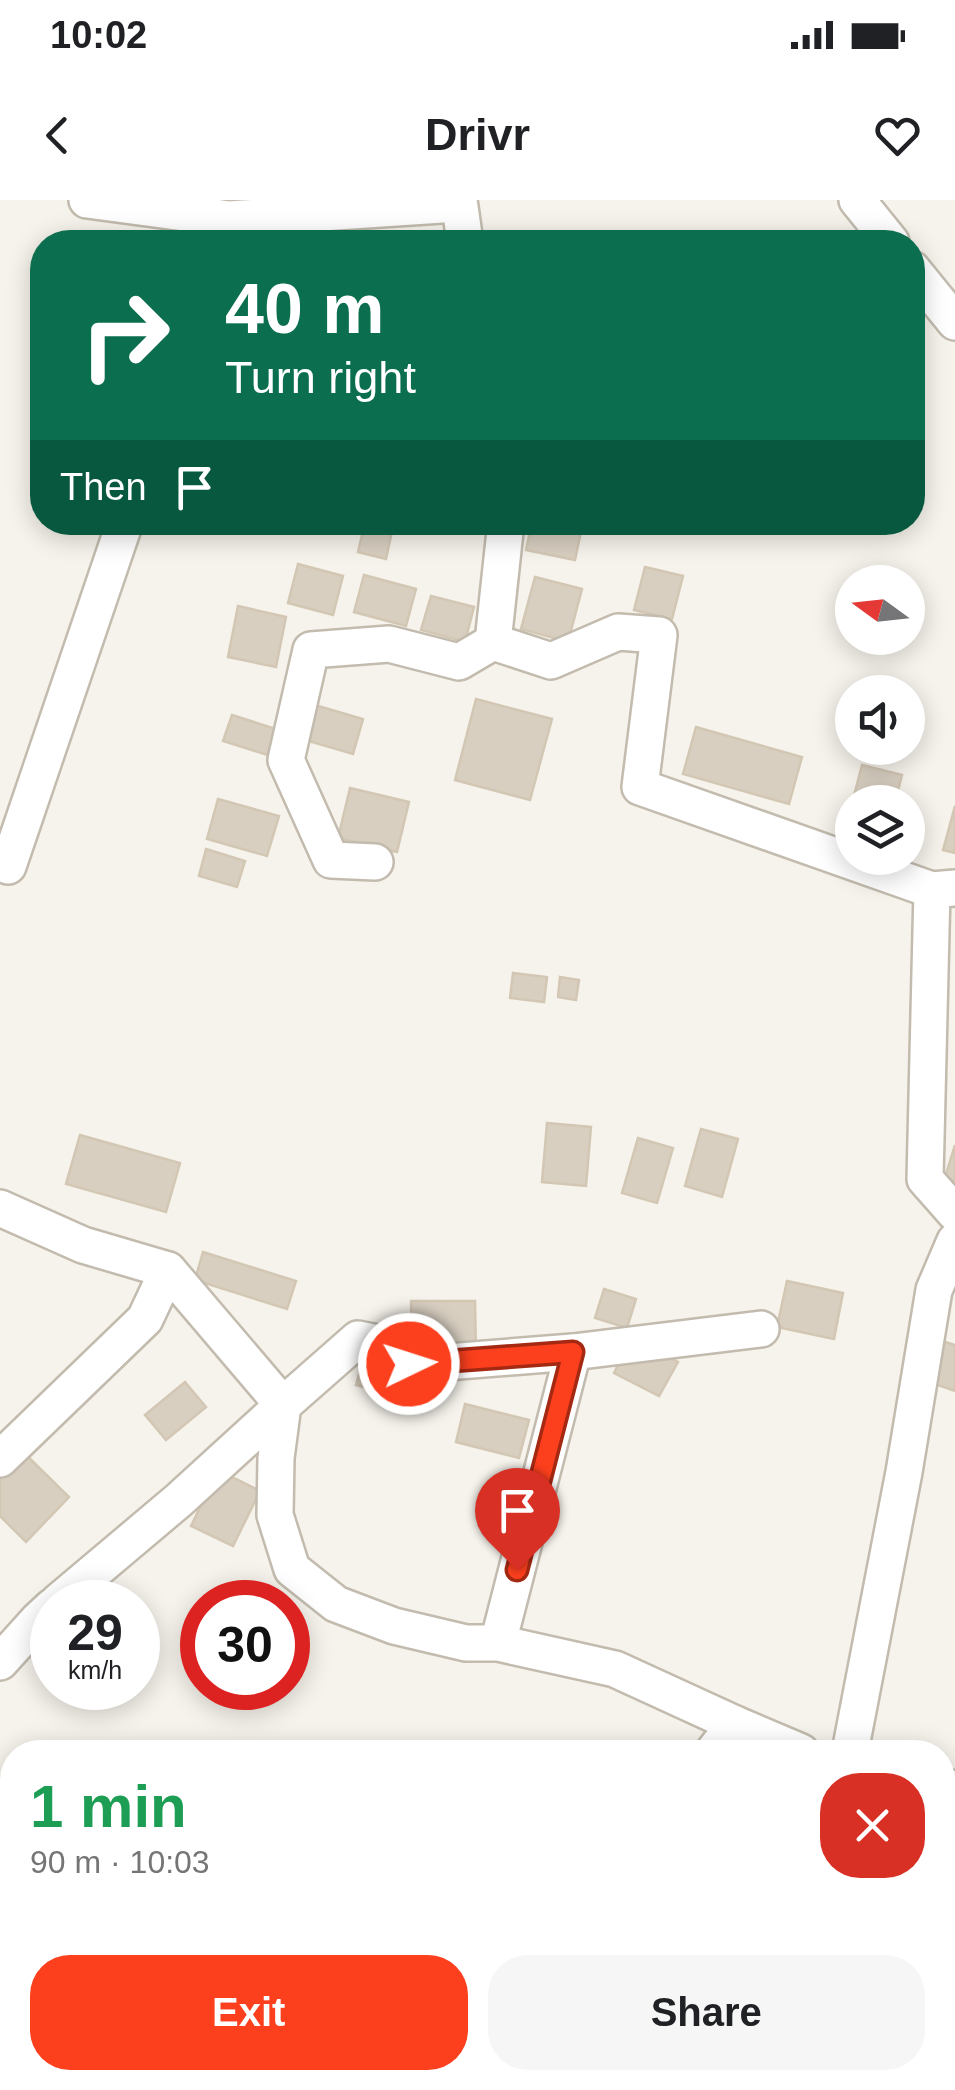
<!DOCTYPE html>
<meta charset="utf-8">
<style>
body{margin:0;font-family:Arial,sans-serif;background:#f6f6f6;color:#202124;height:100vh;display:flex;flex-direction:column;font-size:38px;white-space:nowrap}
*{box-sizing:border-box;margin:0}
p{font-size:32px;color:#757577}
.icon{flex:none;width:55px;height:55px;fill:none;stroke:currentColor;stroke-width:2;stroke-linecap:round;stroke-linejoin:round}
.map{position:relative;flex:1;overflow:hidden}
.sheet{position:absolute;left:0px;top:1540px;width:955px;height:350px;display:flex;flex-direction:column;background:#fff;border-radius:40px 40px 0 0;box-shadow:0 5px 25px #0003}
.sheet>*{flex:none}
.hud{position:absolute;left:30px;top:30px;width:895px;height:305px;border-radius:40px;box-shadow:0 5px 25px #0003;background:#0b6e4f;color:#fff;overflow:hidden}
.needle{width:65px;rotate:285deg}
.buttons{position:absolute;left:835px;top:365px;display:grid;gap:20px}
.buttons a{display:grid;place-items:center;width:90px;height:90px;border-radius:50%;background:#fff;box-shadow:0 5px 25px #0003;font-size:50px}
.speed{position:absolute;left:30px;top:1380px;display:flex;gap:20px;font-size:50px;font-weight:700;text-align:center}
.speed>*{display:grid;place-content:center;width:130px;height:130px;border-radius:50%;background:#fff;box-shadow:0 5px 25px #0003;line-height:1}
.speed small{font-size:25px;font-weight:400}
.speed .limit{border:15px solid #d22;background:#fff;color:#111}
.pin{position:absolute;display:grid;place-items:center;width:85px;height:85px;color:#fff;margin:-102px -42px;border-radius:50% 50% 50% 0;rotate:-45deg;box-shadow:0 0 10px #0007}
.pin .icon{rotate:45deg}
.me{position:absolute;width:110px;margin:-55px;rotate:86deg;stroke-linejoin:round;filter:drop-shadow(0 0 8px #0008)}
.turn{display:flex;align-items:center;gap:35px;height:210px;padding:0 30px;font-size:45px}
.turn .icon{width:130px;height:130px;stroke-width:2.5}
.turn b{display:block;font-size:70px;line-height:85px}
.then{display:flex;align-items:center;height:95px;padding:0 30px;background:#0003;gap:20px;font-size:38px}
.round{display:grid;place-items:center;flex:none;width:105px;height:105px;border-radius:40px;background:#f6f6f6}
.overview{display:flex;align-items:center;justify-content:space-between;height:170px;padding:0 30px}
h1{font-size:60px;font-weight:800;line-height:75px;color:#1e9e55}
.button{display:flex;gap:20px;margin-top:auto;padding:20px 30px}
.button a{flex:1;height:115px;border-radius:40px;background:#fc3f1d;color:#fff;font-size:40px;font-weight:800;line-height:115px;text-align:center}
.button a+a{background:#f6f6f6;color:#202124}
.status{display:flex;justify-content:space-between;align-items:center;height:70px;padding:0 50px;background:#fff;direction:ltr}
.status svg{height:28px;fill:currentColor}
header{display:flex;justify-content:space-between;align-items:center;height:130px;padding:0 30px;background:#fff;font-size:45px;font-weight:800}
.map>svg:first-child{display:block}
.building{fill:#d8cfc1;stroke:#d3c7b4;stroke-width:2.5}
.lines{fill:none;stroke-linecap:round;stroke-linejoin:round}
.minor-casing{stroke:#c2bbae;stroke-width:40}
.minor{stroke:#fff;stroke-width:35}
.route-casing{stroke:#a42913;stroke-width:25}
.route{stroke:#fc3f1d;stroke-width:18}
</style>
<div class="status"><b>10:02</b><svg viewBox="0 0 49 12"><path d="M0 12V9h3v3zM5 12V6h3v6zM10 12V3h3v9zM15 12V0h3v12zM26 1h20v11H26zM47 4h2v5h-2z"/></svg></div>
<header><svg class="icon" aria-label="back" viewBox="0 0 24 24"><path d="M15 5l-7 7 7 7"/></svg>Drivr<svg class="icon" aria-label="heart" viewBox="0 0 24 24"><path d="M12 20l-8-8c-3-5 5-10 8-4 3-6 11-1 8 4z"/></svg></header>
<div class="map">
<svg width="955" height="1890" viewBox="0 0 955 1890">
<rect width="100%" height="100%" fill="#f6f3ec"/>
<!-- building -->
<g class="building">
<path d="M365 322H394L386 359 358 352Z"/>
<path d="M532 322H583L575 360 526 350Z"/>
<path d="M298 364 343 376 333 415 288 403Z"/>
<path d="M645 367 683 376 672 419 634 410Z"/>
<path d="M364 375 416 389 406 426 354 412Z"/>
<path d="M535 377 582 389 568 442 521 429Z"/>
<path d="M431 396 474 407 465 442 421 430Z"/>
<path d="M238 406 286 417 276 467 228 457Z"/>
<path d="M476 499 552 519 530 600 455 580Z"/>
<path d="M308 503 363 519 353 554 298 538Z"/>
<path d="M232 515 282 531 274 557 223 541Z"/>
<path d="M696 527 802 557 789 604 683 574Z"/>
<path d="M862 565 902 575 895 602H852V616L849 615Z"/>
<path d="M350 588 409 602 397 652 338 638Z"/>
<path d="M218 599 279 616 267 656 207 639Z"/>
<path d="M955 606V653L943 650Z"/>
<path d="M206 649 245 661 237 687 199 676Z"/>
<path d="M513 773 547 777 544 802 510 798Z"/>
<path d="M560 777 579 780 576 800 558 797Z"/>
<path d="M547 923 591 927 586 986 542 982Z"/>
<path d="M701 929 738 939 722 997 685 986Z"/>
<path d="M80 935 180 963 166 1012 66 984Z"/>
<path d="M638 938 673 948 657 1003 622 993Z"/>
<path d="M955 945V994L941 990Z"/>
<path d="M203 1052 296 1081 287 1109 195 1080Z"/>
<path d="M787 1081 843 1093 834 1139 777 1127Z"/>
<path d="M604 1089 636 1099 627 1128 595 1118Z"/>
<path d="M411 1101H475L476 1154 412 1156Z"/>
<path d="M633 1137 678 1162 659 1196 614 1173Z"/>
<path d="M942 1141 955 1145V1191L929 1182Z"/>
<path d="M367 1145 395 1152 383 1192 356 1185Z"/>
<path d="M185 1182 206 1207 166 1240 145 1215Z"/>
<path d="M465 1204 529 1220 519 1258 456 1242Z"/>
<path d="M19 1248 69 1297 26 1342 0 1316V1268Z"/>
<path d="M218 1270 260 1291 233 1346 191 1326Z"/>
<path d="M138 1429 147 1434 138 1450Z"/>
<path d="M942 1606 955 1609 953 1663 942 1660Z"/>
<path d="M843 1878H902L922 1882 920 1890H840Z"/>
</g>
<g class="lines">
<!-- minor casing -->
<g class="minor-casing">
<g id="minor">
<path d="M87 0 229 19 442 5 451 0"/>
<path d="M459 0 465 42"/>
<path d="M857 0 891 42"/>
<path d="M912 69 955 122"/>
<path d="M506 322 493 442 551 461 618 432 659 435 640 587 932 690"/>
<path d="M375 662 331 660 286 560 311 450 389 444 459 462 493 442"/>
<path d="M8 666 125 322"/>
<path d="M955 688 932 690 925 979 955 1013"/>
<path d="M0 1008 83 1045 168 1070"/>
<path d="M573 1152 761 1129"/>
<path d="M0 1259 145 1119 168 1070 283 1205 179 1300 58 1402"/>
<path d="M498 1443H466L394 1426 336 1404 292 1369 275 1315 276 1258 283 1205 358 1139 403 1148 409 1165 573 1152 498 1443 615 1469 735 1524 713 1552"/>
<path d="M0 1462 38 1420 52 1407"/>
<path d="M735 1524 801 1552"/>
<path d="M850 1552 904 1272 934 1090 955 1041"/>
<path d="M942 1586 955 1589"/>
<path d="M944 1890 955 1779"/>
</g>
</g>
<!-- minor -->
<use href="#minor" class="minor"/>
</g>
<g class="lines">
<!-- route casing -->
<g class="route-casing">
<path id="route" d="M409 1164 573 1152 517 1370"/>
</g>
<!-- route -->
<use href="#route" class="route"/>
</g>
</svg>
<div class="buttons">
<a><svg class="needle" viewBox="-14 -14 28 28"><path d="M0-13l5 13h-10z" fill="#e53935"/><path d="M0 13l5-13h-10z" fill="#757577"/></svg></a>
<a><svg class="icon" aria-label="sound" viewBox="0 0 24 24"><path d="M4 9h4l5-4v14l-5-4H4zM17 9q2 3 0 6"/></svg></a>
<a><svg class="icon" aria-label="layers" viewBox="0 0 24 24"><path d="M12 4l9 5-9 5-9-5zM3 14l9 5 9-5"/></svg></a>
</div>
<div class="speed"><div>29<small>km/h</small></div><div class="limit">30</div></div>
<div class="pin" style="left:517px;top:1370px;background:#d93025"><svg class="icon" aria-label="arrive" viewBox="0 0 24 24"><path d="M6 21V4h12l-3 4 3 4H6"/></svg></div>
<svg class="me" style="left:409px;top:1164px" viewBox="-20 -20 40 40"><circle r="17" fill="#fc3f1d" stroke="#fff" stroke-width="3"/><path d="M0-11L8 9 0 5-8 9z" fill="#fff"/></svg>
<div class="hud">
<div class="turn"><svg class="icon" aria-label="right" viewBox="0 0 24 24"><path d="M7 20v-9h11M14 6l5 5-5 5"/></svg><div><b>40 m</b>Turn right</div></div>
<div class="then">Then<svg class="icon" aria-label="arrive" viewBox="0 0 24 24"><path d="M6 21V4h12l-3 4 3 4H6"/></svg></div>
</div>
<section class="sheet">
<div class="overview"><div><h1>1 min</h1><p>90 m · 10:03</p></div><a class="round" style="background:#d93025;color:#fff"><svg class="icon" aria-label="close" viewBox="0 0 24 24"><path d="M6 6l12 12M18 6L6 18"/></svg></a></div>
<div class="button"><a>Exit</a><a>Share</a></div>
</section>
</div>
